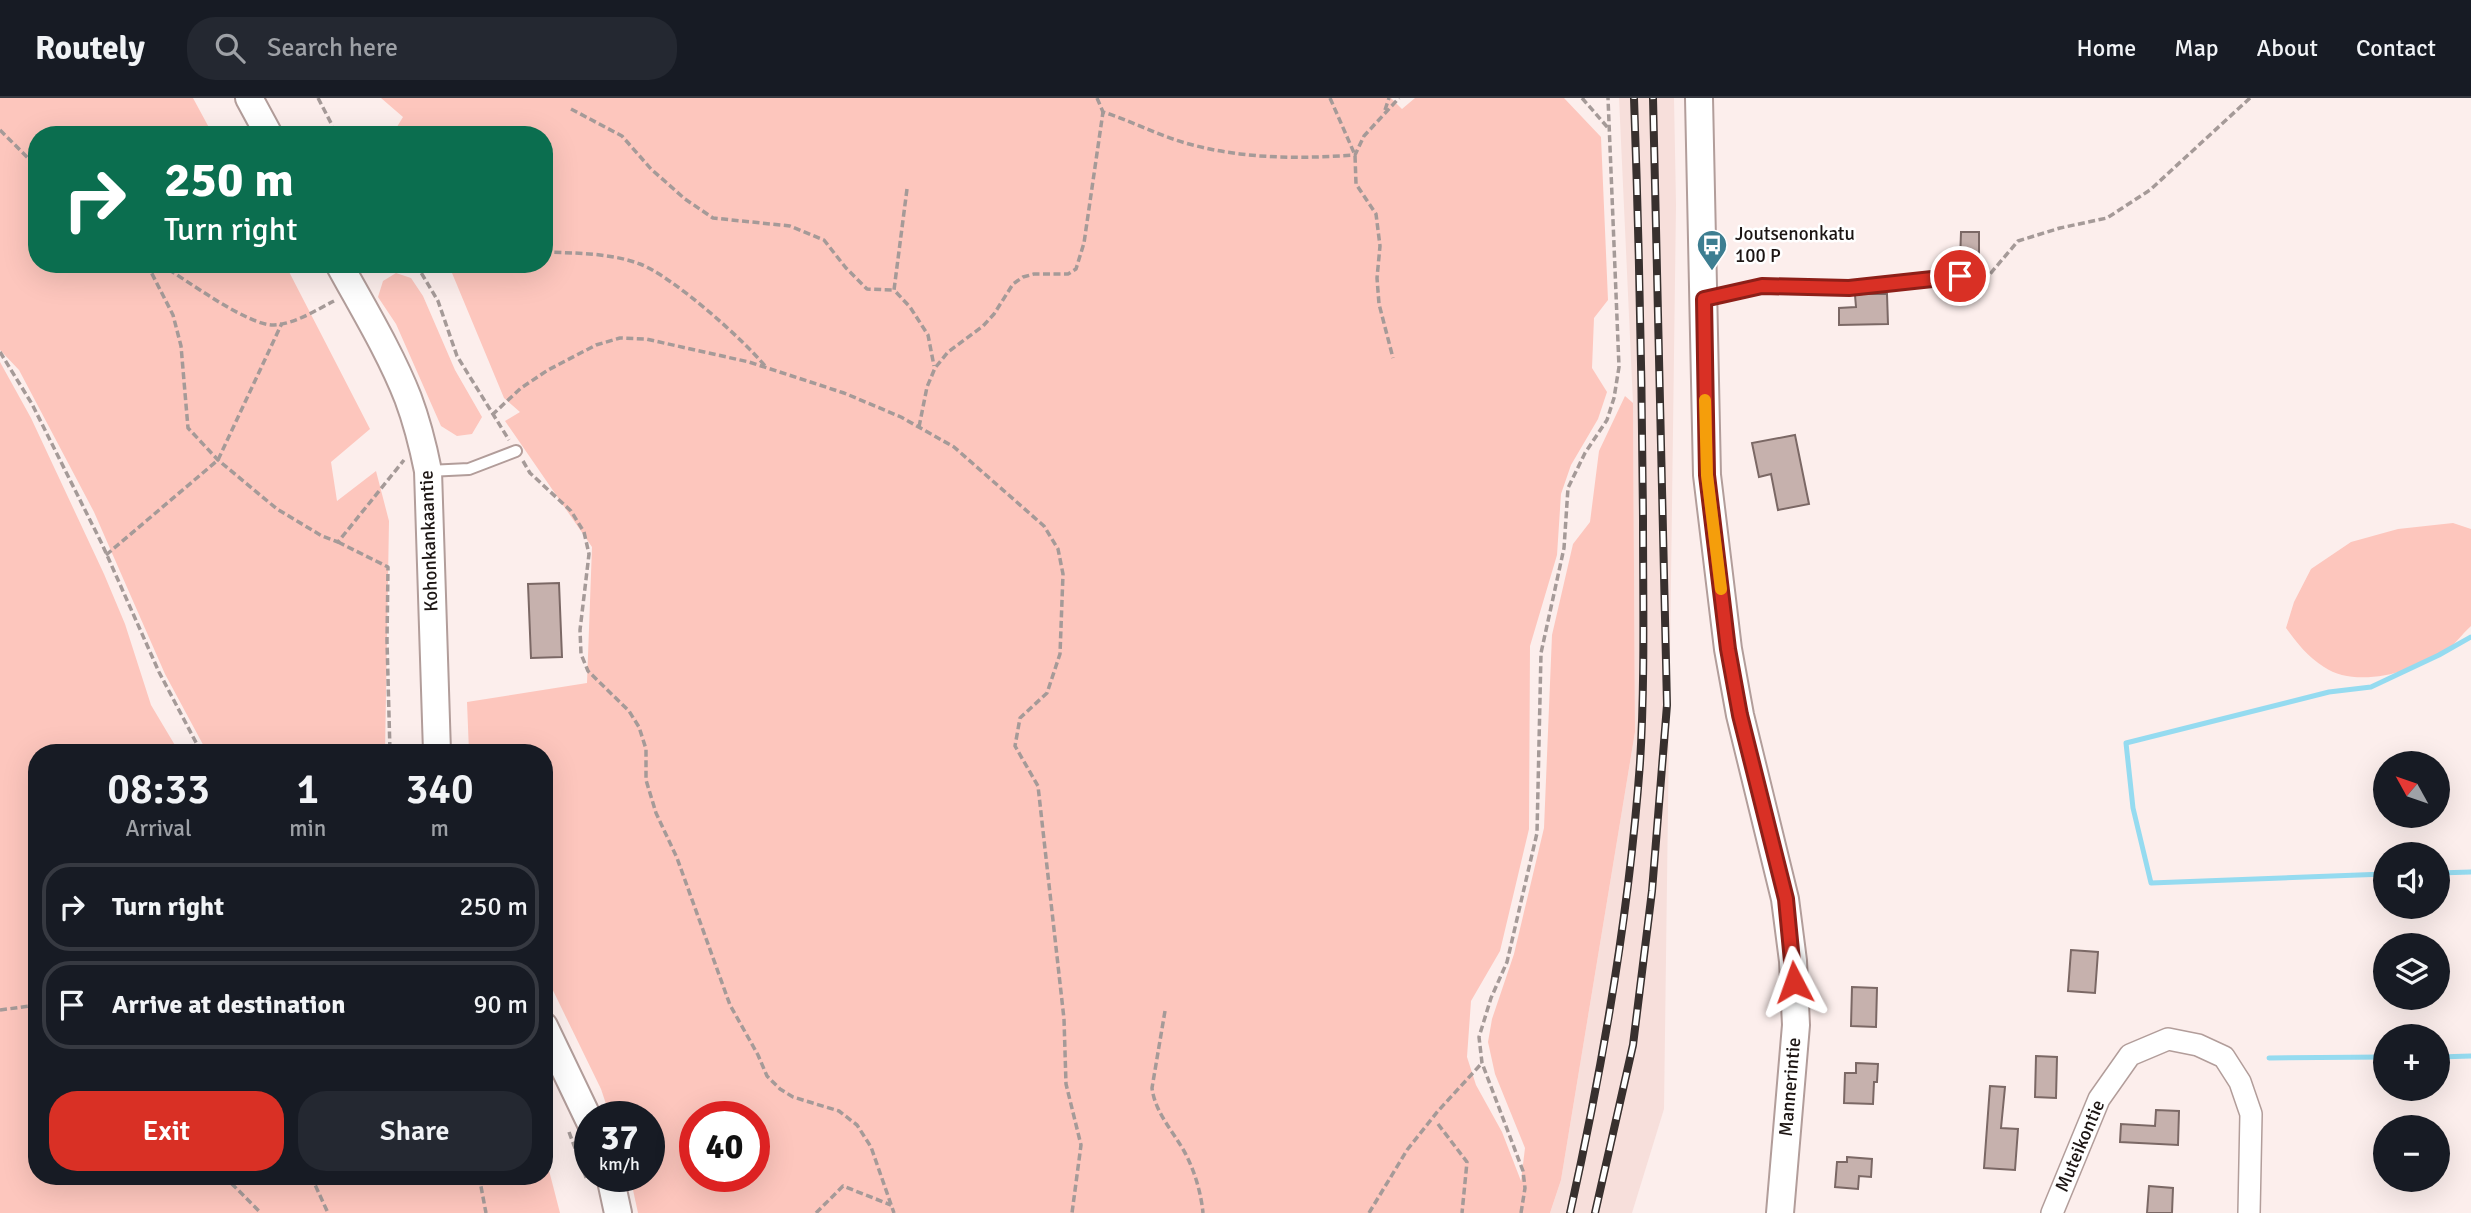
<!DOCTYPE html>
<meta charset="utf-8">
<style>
body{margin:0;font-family:Signika,sans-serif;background:#242831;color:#f1f3f6;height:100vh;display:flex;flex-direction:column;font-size:26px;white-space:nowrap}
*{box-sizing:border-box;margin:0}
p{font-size:23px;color:#9ea1a6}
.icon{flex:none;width:38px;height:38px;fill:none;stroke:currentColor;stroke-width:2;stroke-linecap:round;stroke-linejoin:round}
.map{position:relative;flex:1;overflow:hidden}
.drawer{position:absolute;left:28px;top:646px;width:525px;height:441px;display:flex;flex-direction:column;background:#171b24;border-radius:28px;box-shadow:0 7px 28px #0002}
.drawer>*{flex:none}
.guide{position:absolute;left:28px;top:28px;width:525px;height:147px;border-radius:28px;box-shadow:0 7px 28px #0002;background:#0b6e4f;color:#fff;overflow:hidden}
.needle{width:46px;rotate:310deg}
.controls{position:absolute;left:2373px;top:653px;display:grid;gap:14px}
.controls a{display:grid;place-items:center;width:77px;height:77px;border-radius:50%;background:#171b24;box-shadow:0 7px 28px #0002;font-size:35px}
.speed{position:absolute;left:574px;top:1003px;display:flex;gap:14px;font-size:35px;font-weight:700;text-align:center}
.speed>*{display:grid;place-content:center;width:91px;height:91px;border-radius:50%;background:#171b24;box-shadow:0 7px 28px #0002;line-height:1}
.speed small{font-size:18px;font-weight:400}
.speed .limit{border:10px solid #d22;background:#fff;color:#111}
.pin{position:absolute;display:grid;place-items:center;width:60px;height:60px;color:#fff;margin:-30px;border:4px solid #fff;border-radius:50%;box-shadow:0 2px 7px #0007}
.me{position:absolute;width:77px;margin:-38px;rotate:356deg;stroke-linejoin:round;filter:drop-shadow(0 0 5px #0008)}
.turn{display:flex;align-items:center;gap:24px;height:147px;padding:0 21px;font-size:32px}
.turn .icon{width:91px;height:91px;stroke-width:2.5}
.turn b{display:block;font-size:49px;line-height:60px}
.eta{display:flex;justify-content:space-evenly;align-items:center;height:119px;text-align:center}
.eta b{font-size:42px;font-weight:600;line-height:49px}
.primary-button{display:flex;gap:14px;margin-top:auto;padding:14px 21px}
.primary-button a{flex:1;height:80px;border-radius:28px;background:#d93025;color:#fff;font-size:28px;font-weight:600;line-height:80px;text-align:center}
.primary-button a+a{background:#242831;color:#f1f3f6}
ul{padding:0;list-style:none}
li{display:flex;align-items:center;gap:21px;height:88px;margin:0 14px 10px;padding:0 7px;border:4px solid #363941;border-radius:28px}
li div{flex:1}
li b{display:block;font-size:26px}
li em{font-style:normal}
header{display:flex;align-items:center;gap:42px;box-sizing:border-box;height:98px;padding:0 35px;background:#171b24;border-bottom:2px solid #363941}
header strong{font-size:33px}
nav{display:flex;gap:38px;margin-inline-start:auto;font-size:24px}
.search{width:490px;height:63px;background:#242831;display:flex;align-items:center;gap:18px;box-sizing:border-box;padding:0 24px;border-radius:28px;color:#9ea1a6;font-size:26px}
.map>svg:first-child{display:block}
.built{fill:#f7dfdb}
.green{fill:#fdc6bd;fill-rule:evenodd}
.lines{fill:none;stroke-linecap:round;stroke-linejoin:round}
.stream{stroke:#95dbf0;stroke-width:5}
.building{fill:#c6b1ad;stroke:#7b6865;stroke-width:2}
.service-casing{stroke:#b29d9a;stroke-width:14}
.minor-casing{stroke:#b29d9a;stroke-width:24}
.tertiary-casing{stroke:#b29d9a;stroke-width:30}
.path{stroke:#a59a98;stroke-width:3.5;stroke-dasharray:7 3.5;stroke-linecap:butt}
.service{stroke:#fff;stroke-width:10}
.minor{stroke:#fff;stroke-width:21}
.tertiary{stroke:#fff;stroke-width:26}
.rail-casing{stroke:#38302e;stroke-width:8}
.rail{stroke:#fff;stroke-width:5;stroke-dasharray:16;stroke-linecap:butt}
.route-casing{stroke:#8d1f18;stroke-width:18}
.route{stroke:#d93025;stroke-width:12}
.slow{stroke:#f59e0b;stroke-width:12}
.labels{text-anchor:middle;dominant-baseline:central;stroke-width:5;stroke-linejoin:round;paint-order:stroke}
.poi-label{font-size:19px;fill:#1c1513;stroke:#fff;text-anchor:start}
.street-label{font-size:19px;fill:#1c1513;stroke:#fff}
</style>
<header>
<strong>Routely</strong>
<div class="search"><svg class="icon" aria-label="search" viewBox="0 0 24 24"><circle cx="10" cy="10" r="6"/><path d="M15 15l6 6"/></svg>Search here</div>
<nav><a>Home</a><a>Map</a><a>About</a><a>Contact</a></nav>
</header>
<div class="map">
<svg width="2471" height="1115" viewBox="0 0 2471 1115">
<rect width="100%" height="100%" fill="#fceeec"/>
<!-- built -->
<path class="built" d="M1619 0H1674L1676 107 1664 1011 1632 1115H1550L1561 1082 1635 634 1633 305Z"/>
<!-- green -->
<g class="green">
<path d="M0 0H193L213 37H37V166H285L370 331 331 364 337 403 376 373 389 423 385 654H207L165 576 94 414 19 272 0 252Z"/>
<path d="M381 0H1391L1402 11 1415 0H1564L1601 39 1608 202 1594 220 1592 270 1607 294 1598 321 1571 367 1561 396 1557 457 1530 548 1529 731 1500 853 1471 903 1467 959 1476 987 1502 1034 1521 1083 1525 1050 1495 976 1488 944 1492 921 1514 856 1544 730 1552 537 1573 446 1590 424 1599 353 1625 298 1633 305 1635 634 1561 1082 1550 1115H638L630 1078H649V1018H610L601 991 544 874V654H469L467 604 587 585 592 449 505 323 520 314 504 300 452 175 445 166H544V37H392L403 19ZM754 1018V1078H695V1018Z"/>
<path d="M396 175 411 180 423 198 455 272 482 319 472 336 457 338 441 328 396 226 378 199 383 183Z"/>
<path d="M0 264 31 320 104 476 125 526 151 607 179 654H37V1078H544V1053L560 1115H0Z"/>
<path d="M2453 425 2471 431V528C2462 536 2454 548 2444 554 2414 574 2356 591 2324 569 2308 559 2297 545 2286 530L2294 504 2311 471 2351 444 2398 431Z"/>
</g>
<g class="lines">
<!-- stream -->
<g class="stream">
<path d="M2438 775 2471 774"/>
<path d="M2385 776 2151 785 2133 710 2126 645 2329 594 2371 589 2439 557 2471 539"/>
<path d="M2438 959 2471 958"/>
<path d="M2269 960 2385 959"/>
</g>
</g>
<!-- building -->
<g class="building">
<path d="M1961 134H1979V164H1960Z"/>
<path d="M1863 196H1887L1888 226 1839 227V210L1856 209 1855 197Z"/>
<path d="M1795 337 1809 406 1778 412 1771 376 1759 379 1752 345Z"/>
<path d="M559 485 562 559 531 560 528 486Z"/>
<path d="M2071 852 2098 854 2095 895 2068 893Z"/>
<path d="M1852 889 1877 890 1876 929 1851 928Z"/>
<path d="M2036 958 2057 959 2056 1000 2035 999Z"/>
<path d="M1856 965 1878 966 1877 984H1874L1873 1006 1844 1005 1845 975H1856Z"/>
<path d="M1990 988 2005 989 2001 1030 2018 1031 2015 1072 1984 1070Z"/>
<path d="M2156 1012 2179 1013 2178 1047 2120 1044 2121 1026 2155 1028Z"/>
<path d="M1847 1059 1872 1061 1871 1079 1859 1078 1858 1091 1835 1089 1837 1064H1847Z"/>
<path d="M2149 1088 2173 1090 2172 1115H2147Z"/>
</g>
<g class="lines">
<!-- service casing -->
<g class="service-casing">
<g id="service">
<path d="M1704 201 1762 188 1849 190 1960 178"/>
<path d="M428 373 469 371 516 353"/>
</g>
</g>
<!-- minor casing -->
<g class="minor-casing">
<path id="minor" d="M2052 1115 2099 1001 2130 957 2168 941 2198 947 2224 959 2240 984 2251 1016 2249 1115"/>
</g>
<!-- tertiary casing -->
<g class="tertiary-casing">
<g id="tertiary">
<path d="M249 0 269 37"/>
<path d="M1699 0 1707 377 1728 551 1740 617 1785 801 1793 863 1796 927 1780 1115"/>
<path d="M339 166C363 210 390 254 408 300 417 324 423 348 428 373L437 654"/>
<path d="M544 928 590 1024"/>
<path d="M610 1078 618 1115"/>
</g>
</g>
<!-- path -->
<g class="path">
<path d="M318 0 331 25 334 37"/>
<path d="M1097 0 1103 14C1132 23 1159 38 1189 46 1243 61 1299 61 1355 57L1364 38 1399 0"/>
<path d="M1330 0 1355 57 1356 86 1376 116 1380 148 1377 180 1379 206 1393 260"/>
<path d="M1582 0 1609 31"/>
<path d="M571 11 622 38 651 71 685 101 713 120 790 128 824 142 846 170 867 191 894 192"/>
<path d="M1385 12 1389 0"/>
<path d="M0 32 37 69"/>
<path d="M907 91 894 192 910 209 928 237 934 268"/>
<path d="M544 154C575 155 611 155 640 166 673 179 742 240 765 268"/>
<path d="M147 166 173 217 181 248 188 330 218 362 277 411 322 438 338 444 404 362"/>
<path d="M160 166C185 181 248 228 274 227 295 226 316 212 334 203"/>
<path d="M416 166 438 203 457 258 509 342"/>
<path d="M1973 181 1984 183 2018 143 2060 130 2107 120 2150 92 2250 0"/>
<path d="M0 254 32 306 102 446 159 574 201 654"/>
<path d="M492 317 521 290 548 272 596 247 620 240 646 241 749 264 844 295 901 319 954 349 1044 428 1058 451 1063 476 1060 556 1047 595 1020 620 1015 648 1038 688 1064 921 1066 986 1081 1047 1072 1115"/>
<path d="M919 329 927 289 935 270 948 254 983 228 994 216 1013 186 1023 179 1034 176H1068L1076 171 1084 145 1103 14"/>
<path d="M523 363 530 375 571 413 584 434 589 456 580 532 581 556 588 573 629 613 639 629 646 651V682L656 715 677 760 730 907 758 957 767 978 780 991 793 999 839 1013 857 1027 871 1049 894 1115"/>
<path d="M338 444 388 469 387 543 390 654"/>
<path d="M106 457 218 362 282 225"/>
<path d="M0 912 30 908 37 911"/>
<path d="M1165 913 1152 990C1155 1014 1172 1032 1184 1053 1194 1071 1201 1094 1203 1115"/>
<path d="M1438 1026 1467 1064 1462 1115"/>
<path d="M569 1034 587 1082"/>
<path d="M224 1078 261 1115"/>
<path d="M311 1078 328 1115"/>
<path d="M479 1078 486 1115"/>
<path d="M816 1115 843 1088 891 1107"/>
<path d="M1369 1115 1407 1052 1438 1013 1482 965"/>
<path d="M1521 1115 1525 1090 1523 1073 1482 965 1479 939 1491 900 1507 864 1537 735 1541 555 1564 450 1568 390 1585 355 1607 322 1614 300 1619 269 1608 0"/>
</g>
<!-- service -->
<use href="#service" class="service"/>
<!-- minor -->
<use href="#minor" class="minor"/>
<!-- tertiary -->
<use href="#tertiary" class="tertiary"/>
<!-- rail casing -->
<g class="rail-casing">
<g id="rail">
<path d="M1570 1115C1603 967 1629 817 1640 665 1645 584 1643 503 1643 422 1642 281 1639 141 1634 0"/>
<path d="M1595 1115 1633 947 1652 793 1667 607 1653 0"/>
</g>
</g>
<!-- rail -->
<use href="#rail" class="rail"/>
</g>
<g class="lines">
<!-- route casing -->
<g class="route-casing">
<path id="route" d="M1794 884 1786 801 1740 617 1728 551 1707 377 1704 201 1762 188 1849 190 1960 178"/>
</g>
<!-- route -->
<use href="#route" class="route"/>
<!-- slow -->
<path class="slow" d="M1705 302 1707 377 1721 491"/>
</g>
<!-- icons -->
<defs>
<g id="bus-pin" transform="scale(1.575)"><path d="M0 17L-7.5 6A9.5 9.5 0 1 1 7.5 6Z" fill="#3d7e91" stroke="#fff"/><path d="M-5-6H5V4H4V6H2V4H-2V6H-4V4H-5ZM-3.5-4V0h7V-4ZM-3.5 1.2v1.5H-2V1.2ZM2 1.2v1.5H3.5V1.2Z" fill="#fff"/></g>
</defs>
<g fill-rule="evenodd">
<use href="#bus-pin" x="1712" y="147"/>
</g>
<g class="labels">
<!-- poi labels -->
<g class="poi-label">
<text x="1735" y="136">Joutsenonkatu<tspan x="1735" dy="22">100 P</tspan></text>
</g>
<!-- street labels -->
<g class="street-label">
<text transform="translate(429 443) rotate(-92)">Kohonkankaantie</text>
<text transform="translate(1790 989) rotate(-85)">Mannerintie</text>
<text transform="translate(2080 1048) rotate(-67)">Muteikontie</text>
</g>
</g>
</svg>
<div class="controls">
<a><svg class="needle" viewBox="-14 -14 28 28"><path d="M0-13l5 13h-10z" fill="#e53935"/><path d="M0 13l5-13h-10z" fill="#9ea1a6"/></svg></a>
<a><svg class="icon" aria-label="sound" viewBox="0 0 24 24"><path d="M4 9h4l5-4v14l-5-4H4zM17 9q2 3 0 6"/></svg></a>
<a><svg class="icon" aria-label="layers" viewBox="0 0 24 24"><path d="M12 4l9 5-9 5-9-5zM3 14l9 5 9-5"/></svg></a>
<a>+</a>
<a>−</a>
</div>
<div class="speed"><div>37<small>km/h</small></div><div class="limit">40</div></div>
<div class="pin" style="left:1960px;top:178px;background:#d93025"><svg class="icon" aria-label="arrive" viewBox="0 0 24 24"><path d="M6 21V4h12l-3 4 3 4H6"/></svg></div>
<svg class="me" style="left:1794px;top:884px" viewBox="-20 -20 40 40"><path d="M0-17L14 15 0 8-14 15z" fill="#d93025" stroke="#fff" stroke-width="4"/></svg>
<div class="guide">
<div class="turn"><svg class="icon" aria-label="right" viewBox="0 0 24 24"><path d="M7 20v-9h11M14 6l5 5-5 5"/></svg><div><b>250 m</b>Turn right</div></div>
</div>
<section class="drawer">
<div class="eta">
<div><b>08:33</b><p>Arrival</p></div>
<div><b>1</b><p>min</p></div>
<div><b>340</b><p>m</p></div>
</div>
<ul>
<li><svg class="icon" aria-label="right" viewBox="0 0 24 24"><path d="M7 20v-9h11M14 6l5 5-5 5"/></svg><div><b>Turn right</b></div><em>250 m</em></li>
<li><svg class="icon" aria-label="arrive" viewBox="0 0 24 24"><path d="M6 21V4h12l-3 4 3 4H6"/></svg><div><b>Arrive at destination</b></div><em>90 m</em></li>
</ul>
<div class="primary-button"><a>Exit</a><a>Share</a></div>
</section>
</div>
